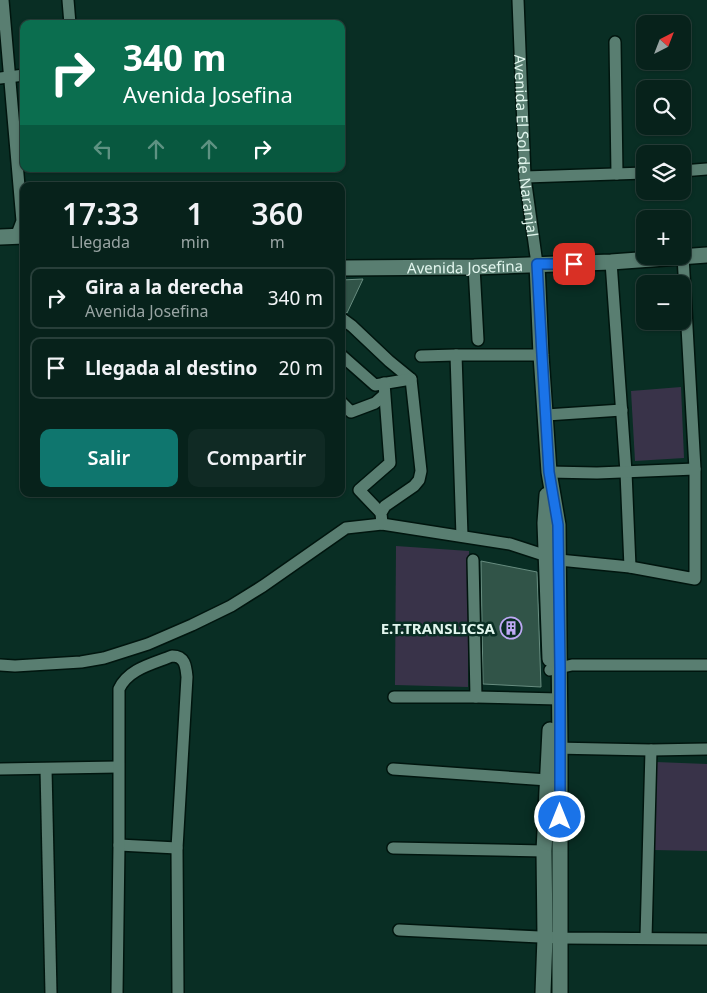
<!DOCTYPE html>
<html lang="es">
<meta charset="utf-8">
<style>
body{margin:0;font-family:"Noto Sans",sans-serif;background:#102a24;color:#f1f3f6;height:100vh;display:flex;flex-direction:column;font-size:19px;white-space:nowrap}
*{box-sizing:border-box;margin:0}
p{font-size:16px;color:#98a4a3}
.icon{flex:none;width:28px;height:28px;fill:none;stroke:currentColor;stroke-width:2;stroke-linecap:round;stroke-linejoin:round}
.map{position:relative;flex:1;overflow:hidden}
.sheet{position:absolute;left:20px;top:182px;width:325px;height:315px;display:flex;flex-direction:column;background:#07221b;border-radius:10px;box-shadow:0 1px 4px #0004,0 0 0 1px #283f3a}
.sheet>*{flex:none}
.banner{position:absolute;left:20px;top:20px;width:325px;height:152px;border-radius:10px;box-shadow:0 1px 4px #0004,0 0 0 1px #283f3a;background:#0b6e4f;color:#fff;overflow:hidden}
.needle{width:32px;rotate:42deg}
.buttons{position:absolute;left:636px;top:15px;display:grid;gap:10px}
.buttons a{display:grid;place-items:center;width:55px;height:55px;border-radius:10px;background:#07221b;box-shadow:0 1px 4px #0004,0 0 0 1px #283f3a;font-size:25px}
.pin{position:absolute;display:grid;place-items:center;width:42px;height:42px;color:#fff;margin:-21px;border-radius:10px;box-shadow:0 2px 8px #0006}
.me{position:absolute;width:55px;margin:-28px;rotate:0deg;stroke-linejoin:round;filter:drop-shadow(0 0 4px #0008)}
.turn{display:flex;align-items:center;gap:18px;height:105px;padding:0 20px;font-size:22px}
.turn .icon{width:65px;height:65px;stroke-width:2.5}
.turn b{display:block;font-size:35px;line-height:42px}
.lanes{display:flex;align-items:center;height:48px;padding:0 20px;background:#0003;justify-content:center;gap:25px;direction:ltr}
.lanes .off{opacity:.35}
.eta{display:flex;justify-content:space-evenly;align-items:center;height:85px;text-align:center}
.eta b{font-size:30px;font-weight:600;line-height:35px}
.cta{display:flex;gap:10px;margin-top:auto;padding:10px 20px}
.cta a{flex:1;height:58px;border-radius:10px;background:#0f766e;color:#fff;font-size:20px;font-weight:600;line-height:58px;text-align:center}
.cta a+a{background:#102a24;color:#f1f3f6}
ul{padding:0;list-style:none}
li{display:flex;align-items:center;gap:15px;height:62px;margin:0 10px 8px;padding:0 10px;border:2px solid #283f3a;border-radius:10px}
li div{flex:1}
li b{display:block;font-size:19px}
li em{font-style:normal}
.map>svg:first-child{display:block}
.green{fill:#393349}
.building{fill:#315448;stroke:#688d80}
.lines{fill:none;stroke-linecap:round;stroke-linejoin:round}
.street-casing{stroke:#00150e;stroke-width:14}
.secondary-casing{stroke:#00150e;stroke-width:18}
.street{stroke:#597e71;stroke-width:11}
.secondary{stroke:#597e71;stroke-width:15}
.route-casing{stroke:#114b97;stroke-width:12}
.route{stroke:#1a73e8;stroke-width:9}
.labels{text-anchor:middle;dominant-baseline:central;stroke-width:5;stroke-linejoin:round;paint-order:stroke}
.street-label{font-size:15px;fill:#e2f6ee;stroke:#092e24}
.poi-label{font-size:15px;font-weight:bold;fill:#e2f6ee;stroke:#092e24;text-anchor:end}
</style>
<div class="map">
<svg width="707" height="993" viewBox="0 0 707 993">
<rect width="100%" height="100%" fill="#092e24"/>
<!-- green -->
<g class="green">
<path d="M681 387 684 458 635 461 631 391Z"/>
<path d="M396 546 469 551 468 687 395 685Z"/>
<path d="M656 762 707 764V851L652 850Z"/>
</g>
<!-- building -->
<g class="building">
<path d="M363 279 347 313 341 311V280Z"/>
<path d="M481 561 537 572 541 687 483 684Z"/>
</g>
<g class="lines">
<!-- street casing -->
<g class="street-casing">
<g id="street">
<path d="M3 0 22 221 16 237"/>
<path d="M68 0 70 24"/>
<path id="s1" d="M518 0 525 177 537 264"/>
<path d="M615 42 617 174"/>
<path d="M0 78 24 75"/>
<path d="M682 171 707 169"/>
<path d="M525 177 645 173"/>
<path d="M611 262 626 472 630 567"/>
<path d="M474 267 478 340"/>
<path d="M341 318 352 326 389 361 411 379 421 471 419 480 414 486 385 506 381 513 382 524"/>
<path d="M341 355 375 385 411 379"/>
<path d="M456 355 462 536"/>
<path d="M421 356 456 355H541"/>
<path d="M341 402 351 412 375 403 384 395"/>
<path d="M546 415 622 410"/>
<path d="M549 472 597 473 695 469"/>
<path d="M381 513 359 490 390 463 384 383"/>
<path d="M473 560 476 697"/>
<path d="M0 665 15 666 81 662 104 658 148 644 192 625 231 606 263 586 346 528 382 524 510 544 559 560 630 567 695 579V469L683 256"/>
<path d="M550 670 572 665H707"/>
<path d="M394 697H476L559 699"/>
<path d="M554 748 651 750 707 749"/>
<path d="M0 769 118 767"/>
<path d="M46 769 51 993"/>
<path d="M393 769 548 780"/>
<path d="M119 845 177 848"/>
<path d="M393 848 544 851"/>
<path d="M399 930 561 938 707 939"/>
<path d="M646 938 651 750"/>
<path d="M117 993 119 845V689C128 669 152 664 172 656 185 656 186 666 187 677L177 848 178 993"/>
</g>
</g>
<!-- secondary casing -->
<g class="secondary-casing">
<g id="secondary">
<path d="M0 237 24 236"/>
<path d="M537 264 541 355 549 472 558 525 560 748V993"/>
<path id="s2" d="M341 268 474 267 611 262 707 255"/>
<path d="M547 495 545 523 550 659"/>
<path d="M543 993 545 937 544 851 550 730"/>
</g>
</g>
<!-- street -->
<use href="#street" class="street"/>
<!-- secondary -->
<use href="#secondary" class="secondary"/>
</g>
<g class="lines">
<!-- route casing -->
<g class="route-casing">
<path id="route" d="M560 817V668L558 525 549 472 542 355 537 264H574"/>
</g>
<!-- route -->
<use href="#route" class="route"/>
</g>
<!-- icons -->
<defs>
<g id="building-ring" transform="scale(1.125)"><circle r="9.5" fill="#092e24" stroke="#bea9f5" stroke-width="1.5"/><path d="M-4-6H4V6H1V3H-1V6H-4ZM-2.5-4.3h1.7v1.8h-1.7ZM.8-4.3h1.7v1.8H.8ZM-2.5-1h1.7V.8h-1.7ZM.8-1h1.7V.8H.8Z" fill="#bea9f5"/></g>
</defs>
<g fill-rule="evenodd">
<use href="#building-ring" x="511" y="628"/>
</g>
<g class="labels">
<!-- street labels -->
<g class="street-label">
<text stroke="none"><textPath href="#s1" startOffset="146">Avenida El Sol de Naranjal</textPath></text>
<text stroke="none"><textPath href="#s2" startOffset="124">Avenida Josefina</textPath></text>
</g>
<!-- poi labels -->
<g class="poi-label">
<text x="495" y="628">E.T.TRANSLICSA</text>
</g>
</g>
</svg>
<div class="buttons">
<a><svg class="needle" viewBox="-14 -14 28 28"><path d="M0-13l5 13h-10z" fill="#e53935"/><path d="M0 13l5-13h-10z" fill="#98a4a3"/></svg></a>
<a><svg class="icon" aria-label="search" viewBox="0 0 24 24"><circle cx="10" cy="10" r="6"/><path d="M15 15l6 6"/></svg></a>
<a><svg class="icon" aria-label="layers" viewBox="0 0 24 24"><path d="M12 4l9 5-9 5-9-5zM3 14l9 5 9-5"/></svg></a>
<a>+</a>
<a>−</a>
</div>
<div class="pin" style="left:574px;top:264px;background:#d93025"><svg class="icon" aria-label="arrive" viewBox="0 0 24 24"><path d="M6 21V4h12l-3 4 3 4H6"/></svg></div>
<svg class="me" style="left:560px;top:817px" viewBox="-20 -20 40 40"><circle r="17" fill="#1a73e8" stroke="#fff" stroke-width="3"/><path d="M0-11L8 9 0 5-8 9z" fill="#fff"/></svg>
<div class="banner">
<div class="turn"><svg class="icon" aria-label="right" viewBox="0 0 24 24"><path d="M7 20v-9h11M14 6l5 5-5 5"/></svg><div><b>340 m</b>Avenida Josefina</div></div>
<div class="lanes"><svg class="icon off" aria-label="left" viewBox="0 0 24 24"><path d="M17 20v-9H6M10 6l-5 5 5 5"/></svg><svg class="icon off" aria-label="ahead" viewBox="0 0 24 24"><path d="M12 20V5M6 11l6-6 6 6"/></svg><svg class="icon off" aria-label="ahead" viewBox="0 0 24 24"><path d="M12 20V5M6 11l6-6 6 6"/></svg><svg class="icon" aria-label="right" viewBox="0 0 24 24"><path d="M7 20v-9h11M14 6l5 5-5 5"/></svg></div>
</div>
<section class="sheet">
<div class="eta">
<div><b>17:33</b><p>Llegada</p></div>
<div><b>1</b><p>min</p></div>
<div><b>360</b><p>m</p></div>
</div>
<ul>
<li><svg class="icon" aria-label="right" viewBox="0 0 24 24"><path d="M7 20v-9h11M14 6l5 5-5 5"/></svg><div><b>Gira a la derecha</b><p>Avenida Josefina</p></div><em>340 m</em></li>
<li><svg class="icon" aria-label="arrive" viewBox="0 0 24 24"><path d="M6 21V4h12l-3 4 3 4H6"/></svg><div><b>Llegada al destino</b></div><em>20 m</em></li>
</ul>
<div class="cta"><a>Salir</a><a>Compartir</a></div>
</section>
</div>
